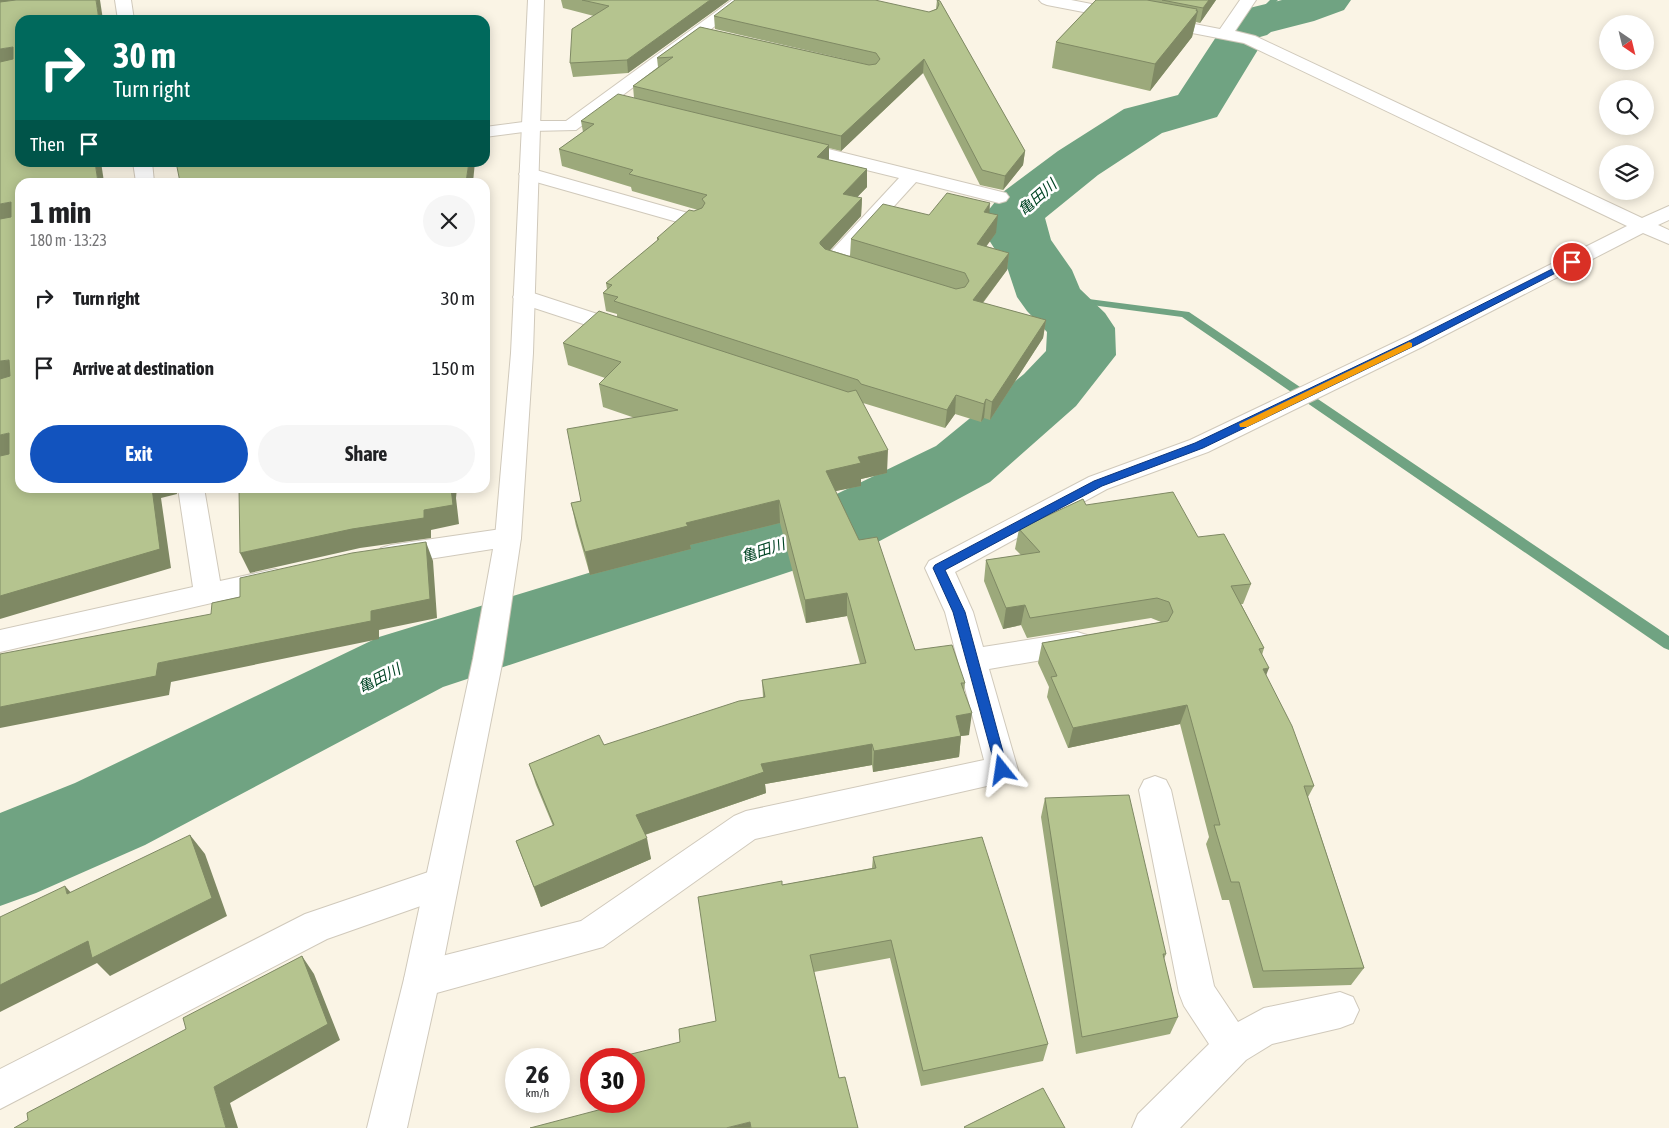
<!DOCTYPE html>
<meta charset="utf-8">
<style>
body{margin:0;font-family:"Asap Condensed","Noto Sans JP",sans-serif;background:#f6f6f6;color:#202124;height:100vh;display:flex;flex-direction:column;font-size:19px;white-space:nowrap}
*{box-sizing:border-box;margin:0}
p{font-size:16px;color:#757577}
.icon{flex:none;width:28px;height:28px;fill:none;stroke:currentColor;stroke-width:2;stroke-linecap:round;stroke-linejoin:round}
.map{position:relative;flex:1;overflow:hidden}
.details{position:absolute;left:15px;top:178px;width:475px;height:315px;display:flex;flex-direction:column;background:#fff;border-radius:15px;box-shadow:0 2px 12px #0003}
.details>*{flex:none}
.guide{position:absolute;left:15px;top:15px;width:475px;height:152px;border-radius:15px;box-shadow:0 2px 12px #0003;background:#00695c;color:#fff;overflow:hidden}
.needle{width:32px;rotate:145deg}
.buttons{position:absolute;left:1599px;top:15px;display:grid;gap:10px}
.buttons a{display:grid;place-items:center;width:55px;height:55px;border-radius:50%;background:#fff;box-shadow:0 2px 12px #0003;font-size:25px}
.speed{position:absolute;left:505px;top:1048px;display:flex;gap:10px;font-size:25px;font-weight:700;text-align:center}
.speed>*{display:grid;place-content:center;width:65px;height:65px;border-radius:50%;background:#fff;box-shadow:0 2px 12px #0003;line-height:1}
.speed small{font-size:12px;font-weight:400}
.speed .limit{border:8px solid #d22;background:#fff;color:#111}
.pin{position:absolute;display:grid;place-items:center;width:42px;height:42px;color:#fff;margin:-21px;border:2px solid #fff;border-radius:50%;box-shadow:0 1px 5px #0007}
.me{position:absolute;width:55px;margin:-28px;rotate:345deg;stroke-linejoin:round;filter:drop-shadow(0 0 4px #0008)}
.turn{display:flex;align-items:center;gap:18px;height:105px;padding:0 15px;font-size:22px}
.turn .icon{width:65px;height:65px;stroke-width:2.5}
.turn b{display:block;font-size:35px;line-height:42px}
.then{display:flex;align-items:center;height:48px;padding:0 15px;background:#0003;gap:10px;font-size:19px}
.round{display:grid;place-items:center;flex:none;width:52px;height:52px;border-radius:26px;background:#f6f6f6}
.summary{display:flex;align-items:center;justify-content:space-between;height:85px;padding:0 15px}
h1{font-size:30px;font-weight:700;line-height:38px}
.cta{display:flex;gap:10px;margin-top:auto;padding:10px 15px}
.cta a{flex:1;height:58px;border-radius:30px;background:#1253be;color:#fff;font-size:20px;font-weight:700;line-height:58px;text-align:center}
.cta a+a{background:#f6f6f6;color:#202124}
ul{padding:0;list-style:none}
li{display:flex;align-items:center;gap:15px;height:70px;padding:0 15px}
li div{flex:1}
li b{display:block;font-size:19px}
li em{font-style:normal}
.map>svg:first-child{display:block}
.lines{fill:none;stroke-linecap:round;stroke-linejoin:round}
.stream{fill:#70a382;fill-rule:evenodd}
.river{fill:#70a382;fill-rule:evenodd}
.minor-casing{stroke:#d0c9bb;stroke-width:2}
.tertiary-casing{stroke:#d0c9bb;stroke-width:2}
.minor{fill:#fff;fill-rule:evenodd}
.tertiary{fill:#fff;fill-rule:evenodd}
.wall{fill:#9ca97b}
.shaded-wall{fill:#7f8964}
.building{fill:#b5c48f;stroke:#7f8964}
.route{fill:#1253be;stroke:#0c367c}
.slow{fill:#f59e0b}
.labels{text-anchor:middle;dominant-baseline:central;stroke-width:5;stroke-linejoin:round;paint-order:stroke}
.water-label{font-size:15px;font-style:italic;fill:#004424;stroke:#fff}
</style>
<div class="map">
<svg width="1669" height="1128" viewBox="0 0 1669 1128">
<rect width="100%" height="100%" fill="#faf4e5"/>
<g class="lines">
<!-- stream -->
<g class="stream">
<path d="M1270 0H1278L1257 23H1251V19Z"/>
<path d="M1050 294 1189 312 1669 636V650L1664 648 1182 317 1046 299 1045 297Z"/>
</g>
<!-- river -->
<path class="river" d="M1282 0H1351L1344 10 1314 21 1271 32 1267 35 1253 39 1259 48 1217 117 1162 133 1098 175 1045 218 1051 240 1072 270 1080 289 1105 313 1115 328 1116 355 1076 406 990 482 876 543 443 687 145 845 36 893 0 906V813L75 783 379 637 818 503 936 446 1024 374 1046 351 1047 332 1027 311 1017 297 1008 270 989 240 983 217 1003 192 1058 151 1124 109 1178 95 1216 37 1232 34 1226 25 1237 11Z"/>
<!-- minor casing -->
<g class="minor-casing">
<g id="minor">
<path d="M115 0H131L134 20H118Z"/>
<path d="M732 0H750L576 130 531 131 485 137V127L531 121H566Z"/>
<path d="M1039 0H1071L1220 29 1240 0H1256L1235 31 1255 36 1642 218 1669 206V220L1658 225 1669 230V244L1643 233 1422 347 1208 452 1107 489 955 572 973 612 983 647 1077 632 1087 635 1092 643 1087 651 1077 654 989 669 1018 770 1013 780 755 839 603 947 422 997 409 991 404 979 409 967 422 961 581 921 734 816 746 811 984 760 945 612 925 568 929 561 1089 477 1190 440 1406 337 1627 226 1244 43 1047 5 1042 3Z"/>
<path d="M792 140 1006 193 1009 197 1006 201 999 203 916 182 847 258 866 265 870 269 866 273C855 276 829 271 822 261L899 178 785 150 783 146 785 142Z"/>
<path d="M133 162H152L154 182H136Z"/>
<path d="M529 168 702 217 705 221 702 225 695 227 522 178 519 174 522 170Z"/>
<path d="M524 290 634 326 637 331 634 336 626 338 516 302 513 297 516 292Z"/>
<path d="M178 488H204L220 581 275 569 285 572 289 579 285 586 0 652V630L193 587Z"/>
<path d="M508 528 518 531 521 538 518 545 391 565 381 562 377 555 381 548 391 545Z"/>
<path d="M1155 776 1166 780 1171 790 1214 986 1238 1022 1264 1008 1340 992 1353 997 1359 1010 1353 1023 1340 1028 1272 1044 1246 1060 1180 1128H1132L1138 1114 1209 1044 1184 1006 1179 993 1139 790 1144 780Z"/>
<path d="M440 868 452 873 457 884 452 895 327 939 0 1109V1069L305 914Z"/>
</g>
</g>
<!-- tertiary casing -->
<g class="tertiary-casing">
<path id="tertiary" d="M528 0H544L533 353 521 538 503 659 440 979 407 1128H367L404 979 473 659 495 538 511 353Z"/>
</g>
<!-- minor -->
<use href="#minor" class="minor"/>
<!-- tertiary -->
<use href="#tertiary" class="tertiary"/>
</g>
<!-- wall -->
<g class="wall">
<path d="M561 0H729L628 73 573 77 570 63 594 16 563 8Z"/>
<path d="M937 0 940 1 1025 151 1023 165 1003 190 980 185 923 73 841 151 829 148V160L867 169V187L857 197 862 198 861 216 830 250 850 256 851 239 929 215 989 213 996 233 986 246 1009 253 1007 270 983 303 1046 320 1043 338 990 420 984 418 981 422 955 414 945 428 863 403 887 473 861 479V486L835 491 859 540 915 650 965 683 964 691 969 735 961 736 959 757 873 772 872 765 765 784 766 793 645 835 651 859 541 907 516 841 553 826 536 785 529 764 604 745 763 697 762 680 860 664 847 616 806 623 780 523 690 545 691 549 590 575 576 526 571 503 581 501 635 418 603 407 599 384 605 378 568 365 563 343 617 317V314L606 311 603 293 607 289 606 283 657 241V238L694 211 698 210 632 191 631 187 562 166 559 149 583 132 581 121 634 98 633 86 658 67 657 58 700 27 870 65 715 29 714 16 929 12 936 9Z"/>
<path d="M1096 0H1216L1200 23 1196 22 1192 37 1150 91 1052 68 1056 42Z"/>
<path d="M1086 505 1198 537 1251 584 1243 604H1241L1264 648 1262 655 1266 675 1314 786 1308 797 1364 968 1351 985 1253 988 1229 900H1222L1206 844 1209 837 1180 724 1068 748 1047 697 1049 687 1038 663 1042 643 1161 622 1151 618 1027 638 1021 625 1003 629 984 581 986 560 1021 555 1015 549 1019 529Z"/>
<path d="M1045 798 1166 954 1164 959 1178 1017 1170 1034 1076 1054 1041 817Z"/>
<path d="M873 857 1048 1044 1043 1061 921 1086 890 958 814 972 839 1078 606 1108 680 1042 716 1021 782 885 872 868Z"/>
</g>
<!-- shaded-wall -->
<g class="shaded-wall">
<path d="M0 0H41L0 6Z"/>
<path d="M96 0H100L103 20H99Z"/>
<path d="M710 0H729L628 73 627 60Z"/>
<path d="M1209 0H1216L1200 23 1203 8Z"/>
<path d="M1197 9 1196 14 1198 11 1192 37 1150 91 1155 64Z"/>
<path d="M13 47 20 61 0 68V49Z"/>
<path d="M924 59 923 73 841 151V136Z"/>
<path d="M829 145V162L817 157Z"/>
<path d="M1025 151 1023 165 1003 190 1005 176Z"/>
<path d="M95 162H101L104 182H98Z"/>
<path d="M217 162H288L228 176 216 164Z"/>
<path d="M469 162H475L473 182H466Z"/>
<path d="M867 169V187L843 212V194Z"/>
<path d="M862 198 861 216 821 260 820 242Z"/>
<path d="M11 202 20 218 0 225V204Z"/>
<path d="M990 203 989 221 984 212Z"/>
<path d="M998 215 996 233 975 262 977 244Z"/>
<path d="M486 224 490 243 485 282V231Z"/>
<path d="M1009 253 1007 270 971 318 973 300Z"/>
<path d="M1046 320 1043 338 990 420 992 402Z"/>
<path d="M9 360 20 377 0 383V361Z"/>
<path d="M956 395 955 414 945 428 947 410Z"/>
<path d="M986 399 984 418 981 422 984 404Z"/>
<path d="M9 433 20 451 0 458V435Z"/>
<path d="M888 450 887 473 861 479V486L826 493V471L858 457Z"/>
<path d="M152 488H177H176L177 494 161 498 171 568 0 619V596Z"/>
<path d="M451 488H457L456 498 459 524 431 530V538L360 548 250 573 240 553 424 510Z"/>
<path d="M779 500 780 523 690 545 691 549 590 575 585 552 686 523Z"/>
<path d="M426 542 433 561 437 618 379 630V639L171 682 169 695 0 728V707L158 663 371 611Z"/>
<path d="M847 593V616L806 623 805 600Z"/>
<path d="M1025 605 1021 625 1003 629 1006 608Z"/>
<path d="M1269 668 1261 688 1263 669Z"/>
<path d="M1187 705 1180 724 1068 748 1073 728Z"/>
<path d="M972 713 969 735 961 736 959 757 873 772 874 751 956 716Z"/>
<path d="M872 744V765L765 784 766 793 641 836 636 815 761 764Z"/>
<path d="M190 835 205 854 227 916 110 976 97 963 0 1012V985Z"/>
<path d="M647 838 651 859 541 907 534 887Z"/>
<path d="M65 886 82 905 67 894Z"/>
<path d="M302 956 314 974 340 1040 230 1103 238 1128H226L214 1087Z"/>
<path d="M750 1122 751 1128H726Z"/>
</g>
<!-- building -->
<g class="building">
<path d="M16 0H96L99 20H20V162H95L98 182H20V488H152L160 549 0 596V456L9 454V433L0 435V379L10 376 9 360 0 361V219L11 217V202L0 204V62L13 59V47L0 49V2Z"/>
<path d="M582 0H710L627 60 570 63 572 29 609 6Z"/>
<path d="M735 0H875L929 12 937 9 939 4 937 0 940 1 1025 151 1005 176 982 170 924 59 841 136 633 86 673 57 657 58 700 27 869 65 876 64 880 59 876 53 714 16Z"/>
<path d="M1096 0H1147L1197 9 1196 11H1198L1155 64 1056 42Z"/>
<path d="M1162 0H1209L1203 8Z"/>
<path d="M618 94 829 145 817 157 867 169 843 194 862 198 820 242V244L825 249 956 289 965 287 969 281 965 273 851 239 883 204 929 215 947 193 990 203 984 212 998 215 977 244 1009 253 973 300 1046 320 992 402 986 399 984 404 956 395 947 410 861 384 858 380 614 301 618 297 603 293 612 285 606 283 659 239 657 238 689 210 694 211 702 208 705 203 702 199 707 195 629 174 633 170 559 149 594 124 581 121Z"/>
<path d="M176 162H217L216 164 218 166H254L270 162H469L466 182H180Z"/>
<path d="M599 311 848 392 856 390 888 450 858 457 861 463 826 471 859 540 877 537 915 650 952 645 965 683H961L972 713 956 716 961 736 874 751 872 744 761 764 764 772 636 815 647 838 534 887 516 841 554 825 529 764 599 735 604 745 739 701 765 697 762 680 866 663 847 593 805 600 779 500 686 523 688 526 585 552 571 503 581 501 567 429 678 410 599 384 621 362 563 343Z"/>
<path d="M239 488H451L453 505 424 510V518L352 529 240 553Z"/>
<path d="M1173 492 1198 537 1224 534 1251 584 1231 586 1264 648 1259 649 1269 668 1263 669 1292 726 1314 786H1304L1364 968 1263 971 1239 882H1231L1214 825H1220L1187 705 1073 728 1051 677 1057 676 1042 643 1168 621 1173 612 1169 602 1157 598 1030 618 1025 605 1006 608 986 560 1040 552 1019 529 1083 499 1086 505Z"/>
<path d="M426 542 430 599 371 611V621L158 663 156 676 0 707V654L211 614 212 603 240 597V578L352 553Z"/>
<path d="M1129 795 1166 954H1163L1178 1017 1082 1037 1045 798Z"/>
<path d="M190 835 212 898 92 958 88 941 0 985V917L65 886 67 894Z"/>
<path d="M982 837 1048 1044 923 1071 891 940 810 955 839 1078 845 1077 858 1128H751L750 1122 726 1128H530L606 1108 605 1101H634V1059H611L680 1042 679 1029 716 1021 698 897 782 881V885L876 868 873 857Z"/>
<path d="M302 956 328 1024 214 1087 226 1128H14L28 1120 27 1113 186 1029 183 1018Z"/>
<path d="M1043 1088 1065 1128H965L964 1127Z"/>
</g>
<!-- route -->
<path class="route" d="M1572 259 1575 260V263L1418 344 1203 448 1102 486 945 570 965 612 1008 770 1006 773 1002 775 997 773 953 612 933 568 935 565 1094 481 1195 443 1411 340Z"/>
<!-- slow -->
<path class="slow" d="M1409 342 1412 343V347L1247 427H1240L1239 424Z"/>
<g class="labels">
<!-- water labels -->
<g class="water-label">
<text transform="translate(1037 197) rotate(-41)">亀田川</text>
<text transform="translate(763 550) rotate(-18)">亀田川</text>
<text transform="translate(379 678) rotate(-27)">亀田川</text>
</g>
</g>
</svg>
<div class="buttons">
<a><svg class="needle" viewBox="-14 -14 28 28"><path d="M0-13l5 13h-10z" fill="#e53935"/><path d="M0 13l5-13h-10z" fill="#757577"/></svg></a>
<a><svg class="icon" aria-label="search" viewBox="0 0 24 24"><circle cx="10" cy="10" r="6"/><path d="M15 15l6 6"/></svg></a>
<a><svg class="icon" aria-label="layers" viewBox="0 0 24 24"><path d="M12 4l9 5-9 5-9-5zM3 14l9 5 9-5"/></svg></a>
</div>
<div class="speed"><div>26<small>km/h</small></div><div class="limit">30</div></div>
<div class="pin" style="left:1572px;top:262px;background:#d93025"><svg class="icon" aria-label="arrive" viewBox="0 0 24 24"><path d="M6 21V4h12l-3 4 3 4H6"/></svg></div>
<svg class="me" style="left:1002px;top:770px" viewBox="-20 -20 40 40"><path d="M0-17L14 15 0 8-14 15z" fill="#1253be" stroke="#fff" stroke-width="4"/></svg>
<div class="guide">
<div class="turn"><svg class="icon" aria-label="right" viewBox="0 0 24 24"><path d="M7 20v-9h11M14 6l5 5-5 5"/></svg><div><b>30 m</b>Turn right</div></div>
<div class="then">Then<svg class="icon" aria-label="arrive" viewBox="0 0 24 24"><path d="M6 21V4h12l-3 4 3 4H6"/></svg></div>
</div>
<section class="details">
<div class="summary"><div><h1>1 min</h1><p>180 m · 13:23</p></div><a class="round"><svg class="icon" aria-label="close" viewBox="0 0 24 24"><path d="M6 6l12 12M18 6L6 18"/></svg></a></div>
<ul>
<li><svg class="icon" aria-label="right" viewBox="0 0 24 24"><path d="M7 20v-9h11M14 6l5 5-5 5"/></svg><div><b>Turn right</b></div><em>30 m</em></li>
<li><svg class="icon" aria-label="arrive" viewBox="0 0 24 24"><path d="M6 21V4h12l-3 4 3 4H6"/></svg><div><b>Arrive at destination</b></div><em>150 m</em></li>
</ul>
<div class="cta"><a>Exit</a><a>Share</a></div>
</section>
</div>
